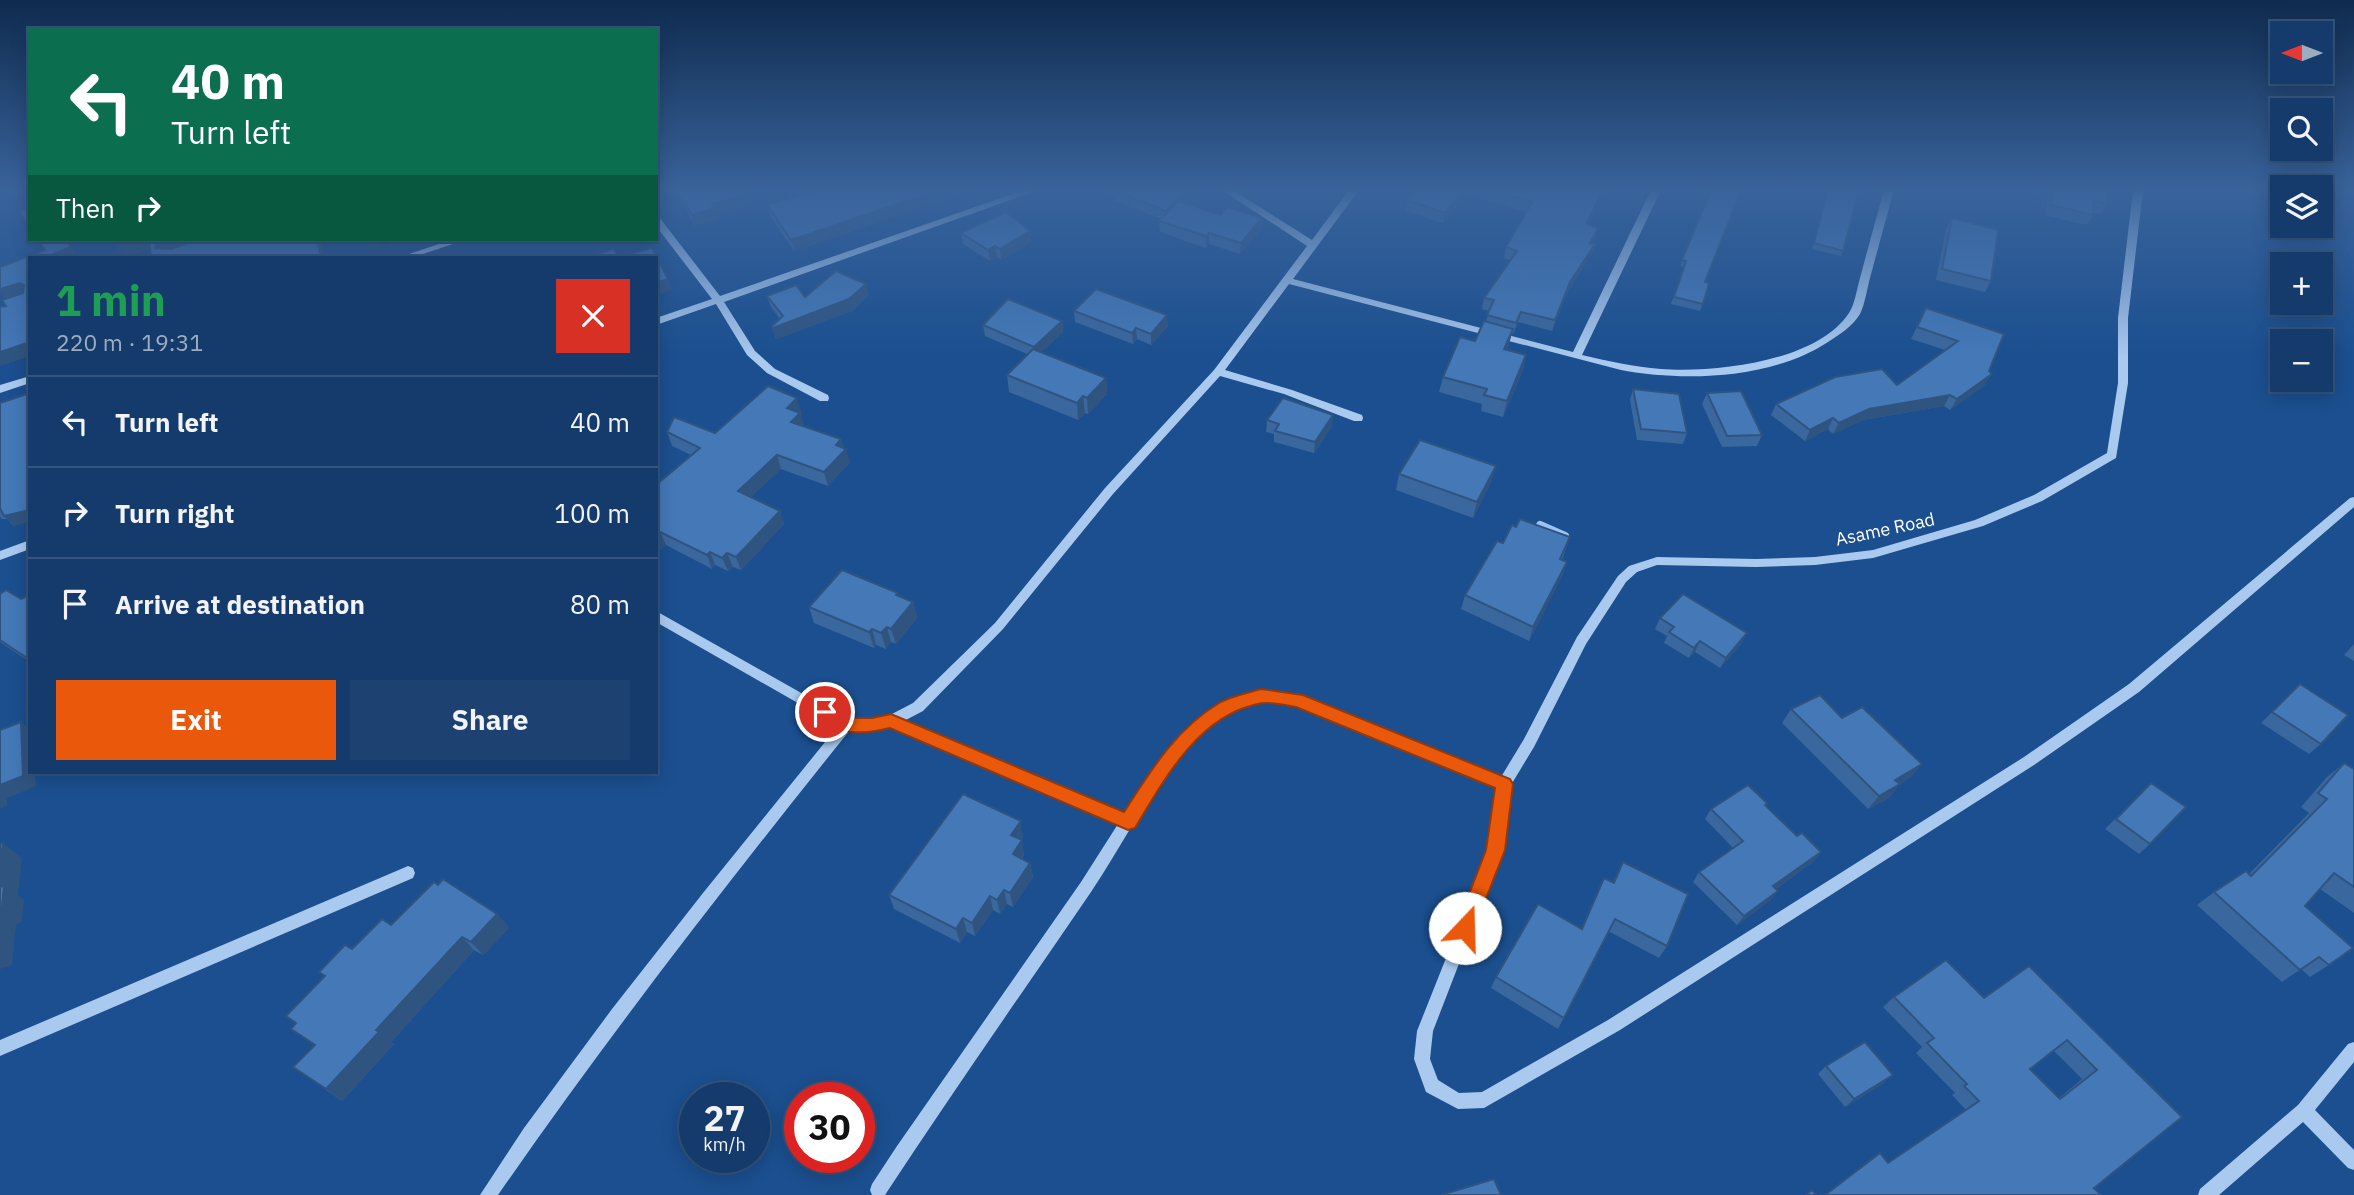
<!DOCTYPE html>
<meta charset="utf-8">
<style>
body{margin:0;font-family:"IBM Plex Sans",sans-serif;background:#1d4271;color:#f1f3f6;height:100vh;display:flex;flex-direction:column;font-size:26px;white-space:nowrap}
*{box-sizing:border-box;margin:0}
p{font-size:23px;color:#9dadc1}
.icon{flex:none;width:38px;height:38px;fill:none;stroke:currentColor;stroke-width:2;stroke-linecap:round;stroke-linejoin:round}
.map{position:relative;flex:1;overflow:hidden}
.side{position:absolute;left:28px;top:256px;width:630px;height:518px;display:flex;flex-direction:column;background:#143b6b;border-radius:0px;box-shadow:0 4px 18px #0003,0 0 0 2px #33557e}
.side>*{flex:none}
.hud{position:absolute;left:28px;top:28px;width:630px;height:214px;border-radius:0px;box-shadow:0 4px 18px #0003,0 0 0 2px #33557e;background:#0b6e4f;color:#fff;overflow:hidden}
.needle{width:46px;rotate:270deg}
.tools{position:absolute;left:2270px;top:21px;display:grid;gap:14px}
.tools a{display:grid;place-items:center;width:63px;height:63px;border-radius:0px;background:#143b6b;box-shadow:0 4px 18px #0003,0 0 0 2px #33557e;font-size:35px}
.speed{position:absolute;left:679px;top:1082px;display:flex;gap:14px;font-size:35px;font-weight:700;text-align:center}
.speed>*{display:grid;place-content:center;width:91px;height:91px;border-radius:50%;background:#143b6b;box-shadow:0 4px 18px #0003,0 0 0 2px #33557e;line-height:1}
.speed small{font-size:18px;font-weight:400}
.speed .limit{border:10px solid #d22;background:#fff;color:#111}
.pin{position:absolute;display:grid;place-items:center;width:60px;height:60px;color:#fff;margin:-30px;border:4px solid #fff;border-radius:50%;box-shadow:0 2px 7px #0007}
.me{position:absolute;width:77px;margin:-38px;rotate:21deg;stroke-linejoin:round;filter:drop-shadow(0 0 5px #0008)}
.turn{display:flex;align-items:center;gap:24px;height:147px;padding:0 28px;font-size:32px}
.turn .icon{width:91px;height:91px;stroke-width:2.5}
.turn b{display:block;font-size:49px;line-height:60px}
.then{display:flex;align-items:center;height:66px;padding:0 28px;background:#0003;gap:14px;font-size:26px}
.round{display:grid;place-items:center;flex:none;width:74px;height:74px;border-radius:0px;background:#1d4271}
.headline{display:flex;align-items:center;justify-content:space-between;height:119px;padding:0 28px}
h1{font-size:42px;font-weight:800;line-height:52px;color:#1e9e55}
.button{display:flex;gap:14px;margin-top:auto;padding:14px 28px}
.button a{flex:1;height:80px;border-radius:0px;background:#ea580c;color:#fff;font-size:28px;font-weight:800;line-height:80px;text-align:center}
.button a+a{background:#1d4271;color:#f1f3f6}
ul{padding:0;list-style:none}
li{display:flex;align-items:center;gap:21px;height:91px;padding:0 28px;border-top:2px solid #33557e}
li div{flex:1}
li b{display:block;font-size:26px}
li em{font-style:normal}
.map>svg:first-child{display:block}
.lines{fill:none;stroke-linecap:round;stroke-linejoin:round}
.stream{stroke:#9cc4f0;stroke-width:8}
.minor{fill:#a9c9ee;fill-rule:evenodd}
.wall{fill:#3a679d;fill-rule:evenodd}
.shaded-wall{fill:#305480}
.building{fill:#4478b7;stroke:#305480;stroke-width:2;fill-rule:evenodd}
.route{fill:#ea580c;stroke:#983908;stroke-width:2}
.labels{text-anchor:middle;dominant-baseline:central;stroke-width:5;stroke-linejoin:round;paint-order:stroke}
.street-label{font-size:18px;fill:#fff;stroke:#1b4f8f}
</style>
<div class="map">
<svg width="2354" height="1195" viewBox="0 0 2354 1195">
<rect width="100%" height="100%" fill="#1b4f8f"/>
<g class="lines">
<!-- stream -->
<path class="stream" d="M1540 525 1565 536"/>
<!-- minor -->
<g class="minor">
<path d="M1024 190H1038L724 302 755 351 775 369 828 395 829 398 828 401H820L767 373 747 355 716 304 656 325V318L712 299 656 226V216L659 217 720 296Z"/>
<path d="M1222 190H1233L1312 240 1349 190H1359L1293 279 1573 352 1651 190H1661L1582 355C1608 361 1634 367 1661 369 1714 373 1817 362 1849 313 1855 304 1857 288 1860 278 1868 248 1876 219 1884 190H1894C1886 219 1878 248 1870 278 1867 289 1865 304 1860 314 1853 326 1839 335 1828 342 1772 379 1685 382 1621 370L1289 284 1225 370 1292 390 1362 415 1363 418 1362 421H1354L1284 394 1220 376 1113 494 1003 629 923 711 904 721 1125 814C1151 771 1191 708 1244 695 1261 690 1279 693 1297 695L1501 777 1524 739 1577 637 1618 576 1629 566 1657 557 1756 559 1815 557 1873 550 1975 520 2034 495 2107 453 2118 383V318L2133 190H2143L2128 318V383L2116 458 2042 501 1983 526 1873 558 1815 565 1756 567 1657 565 1637 572 1626 582 1586 644 1534 747 1511 785 1503 850 1433 1031 1430 1059 1438 1080 1459 1093 1482 1092 1608 1020 2024 757 2129 684 2350 498 2354 497V507L2139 692 2034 765 1620 1030 1484 1108 1458 1109 1426 1092 1414 1059 1417 1031 1489 850 1497 787 1296 705C1273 702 1249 699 1229 712 1164 755 1133 830 1091 892 1022 993 952 1093 885 1195H872L870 1190 872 1184 897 1146 1081 882 1118 824 890 727 872 730H850C728 882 609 1035 498 1195H480L524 1128 612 1009 703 893 838 726 656 622V611L849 720H872L888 716 913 703 995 623 1105 488 1214 370 1307 246Z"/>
<path d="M451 240H465L414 257H400Z"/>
<path d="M30 376V383L0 393V385Z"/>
<path d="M30 540V549L0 560V551Z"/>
<path d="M408 866 413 868 415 873 413 878 0 1056V1040Z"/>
<path d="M2354 1042V1062L2315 1110 2354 1150V1170L2348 1168 2303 1122 2219 1195H2198L2200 1189 2298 1105 2348 1044Z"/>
</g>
</g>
<!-- wall -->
<g class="wall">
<path d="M677 190H742L748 205 716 215 718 219 695 226 679 196Z"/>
<path d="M808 190H971L794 251 770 216 767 205 809 192Z"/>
<path d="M1111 190H1182L1186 191V201L1183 203 1221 215 1262 218 1261 229 1240 254 1209 244 1206 248 1160 232 1159 221 1162 219 1115 201V197L1111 196Z"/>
<path d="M1416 190H1605L1588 225 1595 239 1592 243 1595 244 1591 255 1567 293 1552 331 1518 322 1513 334 1512 333 1507 349 1526 355 1523 370 1503 417 1481 411 1482 404 1439 392 1443 377 1475 341 1486 322 1489 311 1482 309 1484 298 1510 260 1504 258 1506 247 1526 212 1467 194 1443 223 1405 211 1407 200Z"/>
<path d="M1711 190 1705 282 1709 283 1700 311 1671 304 1684 267 1680 266Z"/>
<path d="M1827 190H1859L1843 251 1841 256 1812 249Z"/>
<path d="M2049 190H2107L2108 204 2101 214 2093 212V215L2086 225 2045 215 2048 192Z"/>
<path d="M2271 190H2282V216L2277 222Z"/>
<path d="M1952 218 1991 281 1985 292 1936 280 1946 229Z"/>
<path d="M1030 231 1031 242 1001 260 997 257 990 261 963 244 961 233Z"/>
<path d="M866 284 868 295 852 311 776 339 772 326 780 319 771 307 767 296 805 297Z"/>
<path d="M1926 308 1989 371 1985 385 1950 410 1944 406 1863 420 1833 434 1828 429 1805 441 1771 415 1776 404 1897 385 1945 350 1911 339Z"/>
<path d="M1074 311 1168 326 1151 345 1137 339 1133 344 1075 322Z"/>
<path d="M1062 321 1063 332 1041 352 1106 378 1107 394 1088 414 1085 413 1078 420 1009 392 1007 375 1027 354 985 336 983 325Z"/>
<path d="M1633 389 1687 433 1683 444 1637 440 1630 400Z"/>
<path d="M1707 393 1762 435 1757 446 1722 447 1702 404Z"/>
<path d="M0 403 14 526 7 519H2L0 517Z"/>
<path d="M801 411 800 413 804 426 841 439 843 447 850 462 828 486 781 469 751 497 780 511 784 524 741 570 733 567 728 571 715 565 712 569 666 545 656 554V485L691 455 672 446 667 432 715 433Z"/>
<path d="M1267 420 1332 426 1314 453 1274 442V434L1266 432Z"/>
<path d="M1496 466 1491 482 1473 518 1396 490 1399 474Z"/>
<path d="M1516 527 1570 537 1562 560 1567 562 1562 576 1529 641 1461 609 1465 595 1503 543Z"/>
<path d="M898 593V596L913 602 917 618 896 644 891 642 886 649 876 645 874 648 814 623 809 607Z"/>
<path d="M0 594 21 599 30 597V662L0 642Z"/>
<path d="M1660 618 1747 633 1741 644 1720 668 1695 652 1689 658 1664 643 1667 636 1655 629Z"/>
<path d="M2354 644V661L2344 655Z"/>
<path d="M2300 684 2321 744 2309 754 2261 723Z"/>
<path d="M1791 709 1842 718 1911 777 1900 784 1889 798 1868 809 1782 723Z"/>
<path d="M2344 763 2354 769V913L2320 889 2305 906 2329 965 2310 977 2301 969 2282 982 2197 905 2214 892 2249 874 2309 813 2301 807 2327 777Z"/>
<path d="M2151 783 2150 844 2139 854 2105 829Z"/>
<path d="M1766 806 1797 836 1821 852 1814 861 1776 889 1778 891 1770 900 1737 925 1693 882 1699 872 1733 848 1705 819 1711 809Z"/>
<path d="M1023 836 1021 840 1024 854 1022 859 1030 863 1033 877 1013 907 1007 904 1000 914 993 910 975 936 967 932 960 943 894 909 889 895Z"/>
<path d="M1623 862 1667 946 1659 958 1608 931 1558 1029 1491 988 1496 977 1581 929 1604 878 1613 882Z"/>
<path d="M438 885 497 914 509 928 483 955 474 950 391 1042 394 1044 342 1101 293 1067 314 1045 291 1029 296 1024 286 1016 325 976 319 972 391 925Z"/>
<path d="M2029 966 2182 1117 1966 1110 1952 1095 1955 1093 1916 1053 1922 1047 1883 1007 1894 997 1984 998ZM2054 1051 2082 1079 2059 1098 2030 1069Z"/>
<path d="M1826 1066 1884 1083 1845 1107 1818 1074Z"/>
</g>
<!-- shaded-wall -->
<g class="shaded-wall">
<path d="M939 190H971L794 251 791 240Z"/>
<path d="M1463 190H1467V194L1443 223 1445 213Z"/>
<path d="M1603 190H1605L1583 235 1586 224Z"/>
<path d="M1186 191V201L1166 220V211Z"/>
<path d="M745 194 748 205 716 215 718 219 695 226 692 215 712 204Z"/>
<path d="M1262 218 1261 229 1240 254 1241 243Z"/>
<path d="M1598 228 1595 239 1587 253 1590 243Z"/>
<path d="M1030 231 1031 242 1001 260 1000 249Z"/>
<path d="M1209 233V244L1206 248V236Z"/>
<path d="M67 240 79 257H49L48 256Z"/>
<path d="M140 240H150L156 244 169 240H210L163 255 155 249 124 256 116 246Z"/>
<path d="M317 240H320L325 257H321Z"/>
<path d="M365 240H410L388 247 386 244 370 249Z"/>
<path d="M1595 244 1591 255 1567 293 1552 331 1555 320 1570 282Z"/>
<path d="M995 246 997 257 990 261 988 250Z"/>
<path d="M668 279 672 290 656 295V283Z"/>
<path d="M20 283 29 293 6 301 0 294V289Z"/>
<path d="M866 284 868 295 852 311 776 339 773 328Z"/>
<path d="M1167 315 1168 326 1151 345V334Z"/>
<path d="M1062 321 1063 332 1035 358 1034 347Z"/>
<path d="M1136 328 1137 339 1133 344 1132 333Z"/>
<path d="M1513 329 1509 344 1501 364 1504 349Z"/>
<path d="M30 342V356L0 366V352Z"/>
<path d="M1526 355 1523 370 1503 417 1507 401Z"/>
<path d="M1992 374 1985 385 1950 410 1957 399Z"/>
<path d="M1106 378 1107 394 1088 414 1087 398Z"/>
<path d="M1950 395 1944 406 1863 420 1833 434 1839 423 1869 409Z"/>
<path d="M1083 396 1085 413 1078 420 1077 403Z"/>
<path d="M797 398 801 411 791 421 787 408Z"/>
<path d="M800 413 804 426 791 422Z"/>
<path d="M1333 415 1332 426 1314 453 1315 442Z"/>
<path d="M1833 418 1828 429 1805 441 1810 430Z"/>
<path d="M841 439 844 451 846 449 850 462 828 486 824 472 836 445Z"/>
<path d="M777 455 781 469 743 505 738 491Z"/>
<path d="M1496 466 1491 482 1473 518 1477 502Z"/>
<path d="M30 510V522L14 526 4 516Z"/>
<path d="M780 511 784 524 741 570 736 557Z"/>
<path d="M660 532 666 545 656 554V535Z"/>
<path d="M710 552 715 565 712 569 707 555Z"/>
<path d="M727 553 733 567 728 571 722 558Z"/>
<path d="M1567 562 1562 576 1529 641 1533 627Z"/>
<path d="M913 602 917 618 896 644 891 629Z"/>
<path d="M887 627 891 642 886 649 881 633Z"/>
<path d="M872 629 876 645 874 648 869 632Z"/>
<path d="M1747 633 1741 644 1720 668 1726 658Z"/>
<path d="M1700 641 1695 652 1689 658 1694 648Z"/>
<path d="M21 722 30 730V772H35L36 786 7 798V806L0 809V785Z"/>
<path d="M1922 764 1911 777 1900 784 1889 798 1868 809 1879 796 1895 780Z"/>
<path d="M1021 821 1023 836 1014 849 1011 835Z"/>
<path d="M1022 840 1024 854 1015 868 1013 854Z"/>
<path d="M3 843 22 858 18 895 24 900 22 921 16 925 12 965 0 969V863Z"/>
<path d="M1821 852 1814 861 1766 896 1773 886Z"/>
<path d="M1030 863 1033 877 1013 907 1010 893Z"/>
<path d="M1004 890 1007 904 1000 914 997 900Z"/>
<path d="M1778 891 1770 900 1737 925 1744 916Z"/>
<path d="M990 896 993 910 975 936 972 923Z"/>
<path d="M497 914 509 928 483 955 471 942Z"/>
<path d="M963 918 967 932 960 943 956 929Z"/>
<path d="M462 937 474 950 391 1042 394 1044 342 1101 326 1089 376 1030Z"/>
<path d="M1893 1075 1884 1083 1845 1107 1854 1099Z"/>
</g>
<!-- building -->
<g class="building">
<path d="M678 190H742L745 194 712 204 714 208 692 215Z"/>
<path d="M815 190H939L791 240 767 205Z"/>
<path d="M1116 190H1182L1186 191 1166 211 1114 191Z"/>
<path d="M1416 190H1463L1445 213 1407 200Z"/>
<path d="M1492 190H1603L1586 224 1598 228 1590 243 1595 244 1570 282 1555 320 1521 312 1516 323 1487 315 1494 300 1484 298 1517 251 1506 247 1532 202Z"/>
<path d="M1711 190H1741L1705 282 1709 283 1703 304 1674 297 1686 261 1682 260Z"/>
<path d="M1828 190H1859L1843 251 1814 243Z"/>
<path d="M2053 190H2107L2108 204 2094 200 2093 215 2051 205Z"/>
<path d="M1178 201 1221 215 1227 207 1262 218 1241 243 1209 233 1206 236 1159 221Z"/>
<path d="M30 207V228L18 211Z"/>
<path d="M1006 212 1030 231 1000 249 995 246 988 250 961 233Z"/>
<path d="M1952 218 1998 230 1991 281 1942 269Z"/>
<path d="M38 240H66L71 247 48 256 49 257H30V342L0 352V307L6 306 2 300 23 293 24 285 20 283 0 289V267L45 250Z"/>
<path d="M116 240H140L116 246Z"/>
<path d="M149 240H169L156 244 155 248 171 249 197 240H317L321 257H151Z"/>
<path d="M652 248 668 279 656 283V257H619Z"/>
<path d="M613 249 619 257H589Z"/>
<path d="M836 271 866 284 849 299 773 328 772 326 783 316 767 296 796 285 805 297Z"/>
<path d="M1096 289 1167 315 1151 334 1136 328 1132 333 1074 311Z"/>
<path d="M1008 299 1062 321 1034 347 983 325Z"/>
<path d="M1926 308 2004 334 1989 371 1992 374 1957 399 1950 395 1869 409 1839 423 1833 418 1810 430 1776 404 1835 377 1882 369 1897 385 1958 341 1917 327Z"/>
<path d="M1484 321 1513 329 1504 349 1526 355 1507 401 1484 395 1487 389 1443 377 1460 337 1475 341Z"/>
<path d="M1033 349 1106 378 1087 398 1083 396 1077 403 1007 375Z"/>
<path d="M768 386 797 398 787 408 800 413 791 422 841 439 836 445 846 449 824 472 777 455 738 491 780 511 736 557 727 553 722 558 710 552 707 555 660 532 656 535V485L700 448 667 432 674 417 715 433Z"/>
<path d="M1633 389 1679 394 1687 433 1641 429Z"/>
<path d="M1741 391 1762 435 1727 436 1707 393Z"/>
<path d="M30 393V510L4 516 0 508V403Z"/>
<path d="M1283 398 1333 415 1315 442 1275 431 1279 424 1267 420Z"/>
<path d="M1420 440 1496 466 1477 502 1399 474Z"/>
<path d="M1520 519 1570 537 1560 559 1567 562 1533 627 1465 595 1497 541 1503 543 1512 525 1516 527Z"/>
<path d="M842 570 898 593 896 595 913 602 891 629 887 627 881 633 872 629 869 632 809 607Z"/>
<path d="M6 590 21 599 28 596 30 597V660L0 640V594Z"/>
<path d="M1683 594 1747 633 1726 658 1700 641 1694 648 1669 632 1674 627 1660 618Z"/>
<path d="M2300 684 2348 715 2321 744 2272 712Z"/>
<path d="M1820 695 1842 718 1862 707 1922 764 1895 780 1900 784 1879 796 1791 709Z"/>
<path d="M30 711V723L27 712Z"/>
<path d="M21 722 23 776 0 785V730Z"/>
<path d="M2344 763 2354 769V887L2334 873 2305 906 2353 948 2329 965 2319 957 2300 970 2214 892 2246 871 2251 876 2327 799 2318 793Z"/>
<path d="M2151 783 2186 807 2150 844 2116 819Z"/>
<path d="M1748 785 1767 803 1765 805 1797 836 1802 833 1821 852 1773 886 1778 891 1744 916 1699 872 1743 841 1711 809Z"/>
<path d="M963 794 1021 821 1011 835 1022 840 1013 854 1030 863 1010 893 1004 890 997 900 990 896 972 923 963 918 956 929 889 895Z"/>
<path d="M3 843 0 863V844Z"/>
<path d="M1623 862 1688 894 1667 946 1615 919 1564 1018 1496 977 1538 904 1582 929 1604 878 1614 883Z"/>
<path d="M443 879 497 914 471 942 462 937 376 1030 379 1032 326 1089 293 1067 315 1045 291 1029 296 1023 286 1016 325 976 319 972 345 945 352 949 382 919 391 925 434 882 438 885Z"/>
<path d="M4 886 2 907 0 908V887Z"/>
<path d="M1946 960 1984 998 2029 966 2182 1117 2094 1188 2101 1195H1825L1880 1153 1888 1163 1979 1101 1964 1086 1967 1084 1927 1043 1934 1038 1894 997ZM2067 1040 2097 1070 2060 1099 2030 1069Z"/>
<path d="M1865 1042 1893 1075 1854 1099 1826 1066Z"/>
<path d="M1494 1179 1501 1195H1441Z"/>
<path d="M1812 1190 1816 1195H1806Z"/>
</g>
<!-- sky -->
<linearGradient id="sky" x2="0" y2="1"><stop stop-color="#0f2b4f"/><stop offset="0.53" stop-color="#39639b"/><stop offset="1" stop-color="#39639b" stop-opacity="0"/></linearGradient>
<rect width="2354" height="357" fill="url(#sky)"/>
<!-- route -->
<path class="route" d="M1261 689 1303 695 1510 779 1513 784 1505 850 1472 934 1465 937 1458 934 1456 928 1486 850 1495 788 1296 707C1284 705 1269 701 1258 704 1198 716 1164 780 1135 828L1128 830 890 728C867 734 830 737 816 712L825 705 850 718H872L891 714 1124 812C1151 770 1176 729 1219 703 1231 696 1248 693 1261 689Z"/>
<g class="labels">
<!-- street labels -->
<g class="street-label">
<text transform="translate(1885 529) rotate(-12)">Asame Road</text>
</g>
</g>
</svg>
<div class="tools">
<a><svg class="needle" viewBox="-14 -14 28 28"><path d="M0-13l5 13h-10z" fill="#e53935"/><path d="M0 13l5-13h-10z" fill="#9dadc1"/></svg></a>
<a><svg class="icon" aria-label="search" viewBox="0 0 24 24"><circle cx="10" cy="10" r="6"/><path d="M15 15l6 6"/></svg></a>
<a><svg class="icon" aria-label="layers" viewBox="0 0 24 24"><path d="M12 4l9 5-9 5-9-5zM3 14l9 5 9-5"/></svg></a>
<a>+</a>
<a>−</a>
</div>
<div class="speed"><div>27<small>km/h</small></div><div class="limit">30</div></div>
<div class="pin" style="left:825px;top:712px;background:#d93025"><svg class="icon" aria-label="arrive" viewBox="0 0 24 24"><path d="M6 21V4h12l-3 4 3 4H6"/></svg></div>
<svg class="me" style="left:1465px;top:928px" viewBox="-20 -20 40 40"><circle r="19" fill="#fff"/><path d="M0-13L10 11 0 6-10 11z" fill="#ea580c"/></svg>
<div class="hud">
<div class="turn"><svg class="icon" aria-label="left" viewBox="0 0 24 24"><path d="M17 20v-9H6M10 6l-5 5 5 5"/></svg><div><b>40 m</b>Turn left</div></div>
<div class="then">Then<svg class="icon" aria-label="right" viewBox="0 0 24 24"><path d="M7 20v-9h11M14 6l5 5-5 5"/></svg></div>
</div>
<section class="side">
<div class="headline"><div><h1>1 min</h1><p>220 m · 19:31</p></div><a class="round" style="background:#d93025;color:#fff"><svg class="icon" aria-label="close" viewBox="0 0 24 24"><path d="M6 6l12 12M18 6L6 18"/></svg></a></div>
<ul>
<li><svg class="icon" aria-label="left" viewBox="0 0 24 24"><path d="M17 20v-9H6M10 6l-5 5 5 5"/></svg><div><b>Turn left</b></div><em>40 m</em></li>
<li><svg class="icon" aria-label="right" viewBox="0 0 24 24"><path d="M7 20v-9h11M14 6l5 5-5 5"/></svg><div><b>Turn right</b></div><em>100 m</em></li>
<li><svg class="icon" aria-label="arrive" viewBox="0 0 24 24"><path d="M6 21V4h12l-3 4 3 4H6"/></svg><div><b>Arrive at destination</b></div><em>80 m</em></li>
</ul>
<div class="button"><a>Exit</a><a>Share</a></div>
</section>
</div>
